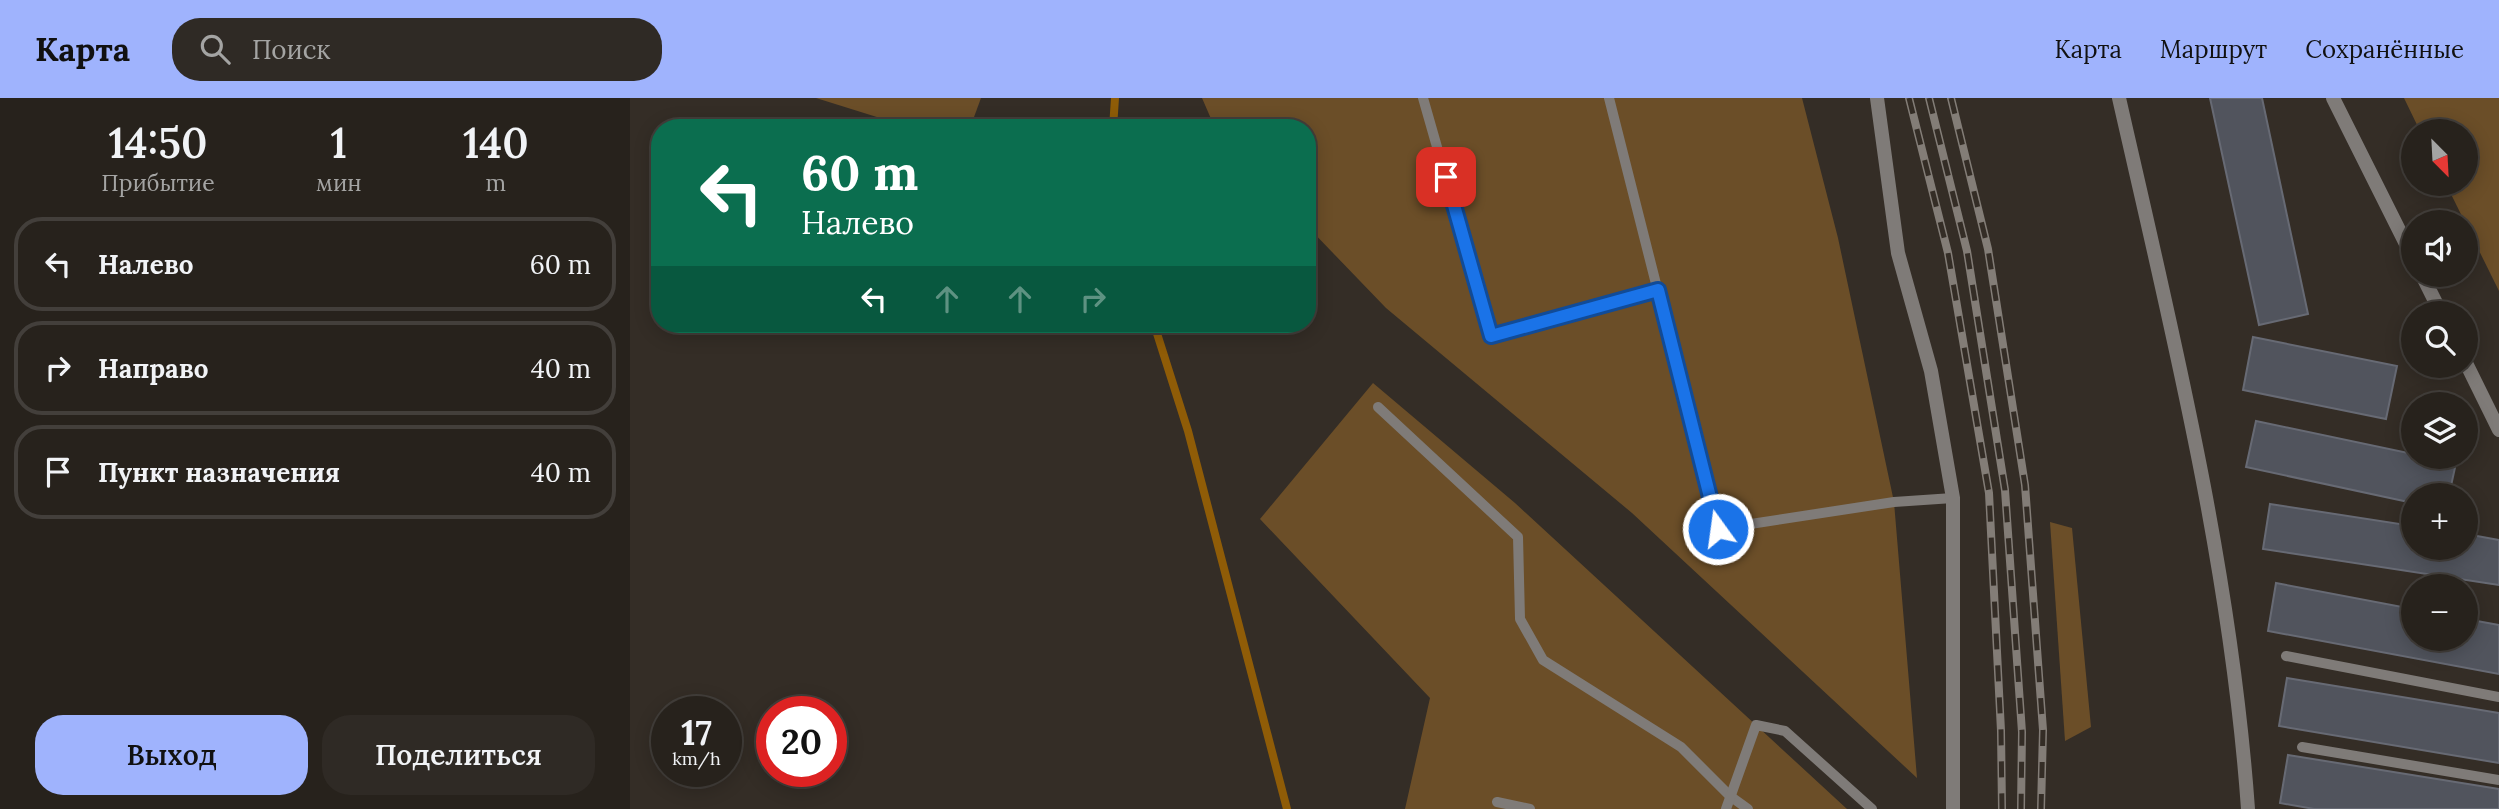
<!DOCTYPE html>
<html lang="ru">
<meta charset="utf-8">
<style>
body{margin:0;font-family:Lora,serif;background:#2f2a25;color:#f1f3f6;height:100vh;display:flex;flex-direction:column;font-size:26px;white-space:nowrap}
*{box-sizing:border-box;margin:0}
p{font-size:23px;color:#a4a4a3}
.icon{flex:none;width:38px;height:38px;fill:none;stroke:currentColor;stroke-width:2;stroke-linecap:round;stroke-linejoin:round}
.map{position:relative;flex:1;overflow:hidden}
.panel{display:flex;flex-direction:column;background:#27221c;width:630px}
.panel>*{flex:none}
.banner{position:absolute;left:21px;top:21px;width:665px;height:214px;border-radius:28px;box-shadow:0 4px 18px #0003,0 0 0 2px #433f3b;background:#0b6e4f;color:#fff;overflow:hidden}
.needle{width:46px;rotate:156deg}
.buttons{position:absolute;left:1771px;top:21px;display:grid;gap:14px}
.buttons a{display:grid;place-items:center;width:77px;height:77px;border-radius:50%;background:#27221c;box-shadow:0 4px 18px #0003,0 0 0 2px #433f3b;font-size:35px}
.speed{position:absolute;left:21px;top:598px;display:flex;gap:14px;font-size:35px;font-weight:700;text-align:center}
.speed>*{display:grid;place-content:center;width:91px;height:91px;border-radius:50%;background:#27221c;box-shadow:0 4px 18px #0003,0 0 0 2px #433f3b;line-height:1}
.speed small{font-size:18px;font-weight:400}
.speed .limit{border:10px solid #d22;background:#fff;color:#111}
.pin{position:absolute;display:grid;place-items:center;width:60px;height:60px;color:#fff;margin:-30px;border-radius:14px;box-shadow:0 4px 10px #0006}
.me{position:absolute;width:77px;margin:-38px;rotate:346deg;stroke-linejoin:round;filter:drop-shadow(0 0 5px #0008)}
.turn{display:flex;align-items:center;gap:24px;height:147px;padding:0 35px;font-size:32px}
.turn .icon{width:91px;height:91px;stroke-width:2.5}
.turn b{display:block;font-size:49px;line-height:60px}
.lanes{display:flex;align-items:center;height:66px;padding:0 35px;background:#0003;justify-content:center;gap:35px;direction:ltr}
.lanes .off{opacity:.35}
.eta{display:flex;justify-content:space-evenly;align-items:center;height:119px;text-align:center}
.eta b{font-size:42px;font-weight:600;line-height:49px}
.action{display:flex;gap:14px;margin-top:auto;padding:14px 35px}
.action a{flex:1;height:80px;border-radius:28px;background:#9fb3fd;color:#111;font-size:28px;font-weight:600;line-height:80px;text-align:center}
.action a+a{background:#2f2a25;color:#f1f3f6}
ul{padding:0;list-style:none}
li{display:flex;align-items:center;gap:21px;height:94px;margin:0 14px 10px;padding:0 21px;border:4px solid #433f3b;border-radius:28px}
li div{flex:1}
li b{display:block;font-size:26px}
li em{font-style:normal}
header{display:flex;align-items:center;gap:42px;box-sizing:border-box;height:98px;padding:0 35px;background:#9fb3fd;color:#111}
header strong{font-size:33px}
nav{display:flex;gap:38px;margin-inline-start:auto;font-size:24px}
.search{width:490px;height:63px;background:#2f2a25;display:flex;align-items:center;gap:18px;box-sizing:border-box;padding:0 24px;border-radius:28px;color:#a4a4a3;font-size:26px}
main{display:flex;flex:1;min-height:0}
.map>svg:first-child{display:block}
.green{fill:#6b4e28}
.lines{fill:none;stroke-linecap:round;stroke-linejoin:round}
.stream{stroke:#8f5c07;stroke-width:8}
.building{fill:#51545d;stroke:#676a74;stroke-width:2}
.service{stroke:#7f7b78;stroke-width:10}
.minor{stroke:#7f7b78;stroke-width:14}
.tertiary{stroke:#7f7b78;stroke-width:14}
.rail-casing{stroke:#837d77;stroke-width:8}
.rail{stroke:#342d26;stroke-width:5;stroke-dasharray:16;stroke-linecap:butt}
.route-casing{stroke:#114b97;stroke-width:18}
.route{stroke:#1a73e8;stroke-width:12}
</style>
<header>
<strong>Карта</strong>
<div class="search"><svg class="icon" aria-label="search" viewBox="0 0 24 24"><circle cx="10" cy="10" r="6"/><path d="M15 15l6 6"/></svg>Поиск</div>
<nav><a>Карта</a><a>Маршрут</a><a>Сохранённые</a></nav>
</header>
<main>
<section class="panel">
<div class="eta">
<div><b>14:50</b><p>Прибытие</p></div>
<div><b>1</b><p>мин</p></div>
<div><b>140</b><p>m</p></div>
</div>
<ul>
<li><svg class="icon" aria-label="left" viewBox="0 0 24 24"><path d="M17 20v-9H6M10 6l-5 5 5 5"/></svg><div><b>Налево</b></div><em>60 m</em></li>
<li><svg class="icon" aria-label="right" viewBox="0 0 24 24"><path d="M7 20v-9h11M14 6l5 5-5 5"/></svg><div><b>Направо</b></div><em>40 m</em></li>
<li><svg class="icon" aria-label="arrive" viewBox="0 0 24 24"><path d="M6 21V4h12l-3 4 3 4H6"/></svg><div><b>Пункт назначения</b></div><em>40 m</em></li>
</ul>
<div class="action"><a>Выход</a><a>Поделиться</a></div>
</section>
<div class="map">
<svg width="1869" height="711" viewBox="0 0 1869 711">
<rect width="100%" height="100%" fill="#342d26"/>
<!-- green -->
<g class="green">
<path d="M186 0H351L340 30H282Z"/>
<path d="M572 0H1172L1208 140 1264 404 1287 680 1002 415 756 210 677 128V30H585Z"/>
<path d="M1774 0H1869V193L1816 86H1836V33H1790Z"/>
<path d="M743 285 885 405 1217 711H775L800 600 630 421Z"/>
<path d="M1420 424 1442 430 1461 629 1435 643Z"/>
</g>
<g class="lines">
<!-- stream -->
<g class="stream">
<path d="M483 30 485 0"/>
<path d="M524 226 558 333 657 711"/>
</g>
</g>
<!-- building -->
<g class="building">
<path d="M1580 0H1632L1678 216 1629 227Z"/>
<path d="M1623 239 1767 268 1756 321 1613 292Z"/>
<path d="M1626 323 1783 356V359H1796L1826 365 1819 397H1783V405L1616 369Z"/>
<path d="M1640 406 1783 428V450H1836V436L1869 442V487L1633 451Z"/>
<path d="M1646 485 1783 511V541H1836V521L1869 527V576L1638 533Z"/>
<path d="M1657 580 1869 615V665L1649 628Z"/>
<path d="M1658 657 1869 691V711H1684L1650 705Z"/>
</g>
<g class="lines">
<!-- service -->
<g class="service">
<path d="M793 0 861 238 1028 192"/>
<path d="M979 0 1088 431 1264 404 1323 400"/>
<path d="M748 309 888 439 890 521 913 562 1051 649 1100 698 1118 711"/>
<path d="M1656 558 1869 599"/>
<path d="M1672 649 1869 682"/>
<path d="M867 704 900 711"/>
<path d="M1096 711 1126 627 1155 633 1242 711"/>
</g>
<!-- minor -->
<g class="minor">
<path d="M1247 0 1268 155 1301 273 1323 400V711"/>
<path d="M1489 0C1542 233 1601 471 1618 711"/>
</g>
<!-- tertiary -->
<g class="tertiary">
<path d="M1703 0 1783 160"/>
<path d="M1792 177 1811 215"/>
<path d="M1836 265 1869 332"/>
</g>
<!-- rail casing -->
<g class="rail-casing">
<g id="rail">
<path d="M1279 0 1318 155 1359 395 1371 633 1372 711"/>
<path d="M1299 0 1337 153 1375 392 1392 634 1391 711"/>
<path d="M1321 0 1358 151 1395 387 1413 632 1411 711"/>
</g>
</g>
<!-- rail -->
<use href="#rail" class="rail"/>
</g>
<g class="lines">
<!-- route casing -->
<g class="route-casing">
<path id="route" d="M816 79 861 238 1028 192 1088 431"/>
</g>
<!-- route -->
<use href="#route" class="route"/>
</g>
</svg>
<div class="buttons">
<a><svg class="needle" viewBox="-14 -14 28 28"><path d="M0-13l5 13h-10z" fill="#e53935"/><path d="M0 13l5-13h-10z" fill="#a4a4a3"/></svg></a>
<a><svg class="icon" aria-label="sound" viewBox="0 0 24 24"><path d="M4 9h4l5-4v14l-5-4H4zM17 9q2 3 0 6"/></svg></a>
<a><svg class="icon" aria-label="search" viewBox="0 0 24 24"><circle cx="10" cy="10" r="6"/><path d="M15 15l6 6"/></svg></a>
<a><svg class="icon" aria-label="layers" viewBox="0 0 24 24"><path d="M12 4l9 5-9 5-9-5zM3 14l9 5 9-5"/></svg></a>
<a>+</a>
<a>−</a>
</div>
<div class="speed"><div>17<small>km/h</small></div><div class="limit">20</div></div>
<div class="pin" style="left:816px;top:79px;background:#d93025"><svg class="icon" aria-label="arrive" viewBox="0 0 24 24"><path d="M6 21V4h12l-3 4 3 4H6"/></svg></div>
<svg class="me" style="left:1088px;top:431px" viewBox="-20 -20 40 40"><circle r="17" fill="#1a73e8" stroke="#fff" stroke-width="3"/><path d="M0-11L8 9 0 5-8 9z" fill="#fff"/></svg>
<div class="banner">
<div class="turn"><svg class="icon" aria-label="left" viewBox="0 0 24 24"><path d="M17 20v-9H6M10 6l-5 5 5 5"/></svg><div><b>60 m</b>Налево</div></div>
<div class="lanes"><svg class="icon" aria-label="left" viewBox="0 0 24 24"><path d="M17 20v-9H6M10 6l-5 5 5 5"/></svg><svg class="icon off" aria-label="ahead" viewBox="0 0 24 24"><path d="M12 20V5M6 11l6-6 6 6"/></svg><svg class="icon off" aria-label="ahead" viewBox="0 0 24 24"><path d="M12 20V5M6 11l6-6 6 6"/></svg><svg class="icon off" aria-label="right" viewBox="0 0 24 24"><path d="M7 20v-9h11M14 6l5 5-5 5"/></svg></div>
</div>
</div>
</main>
